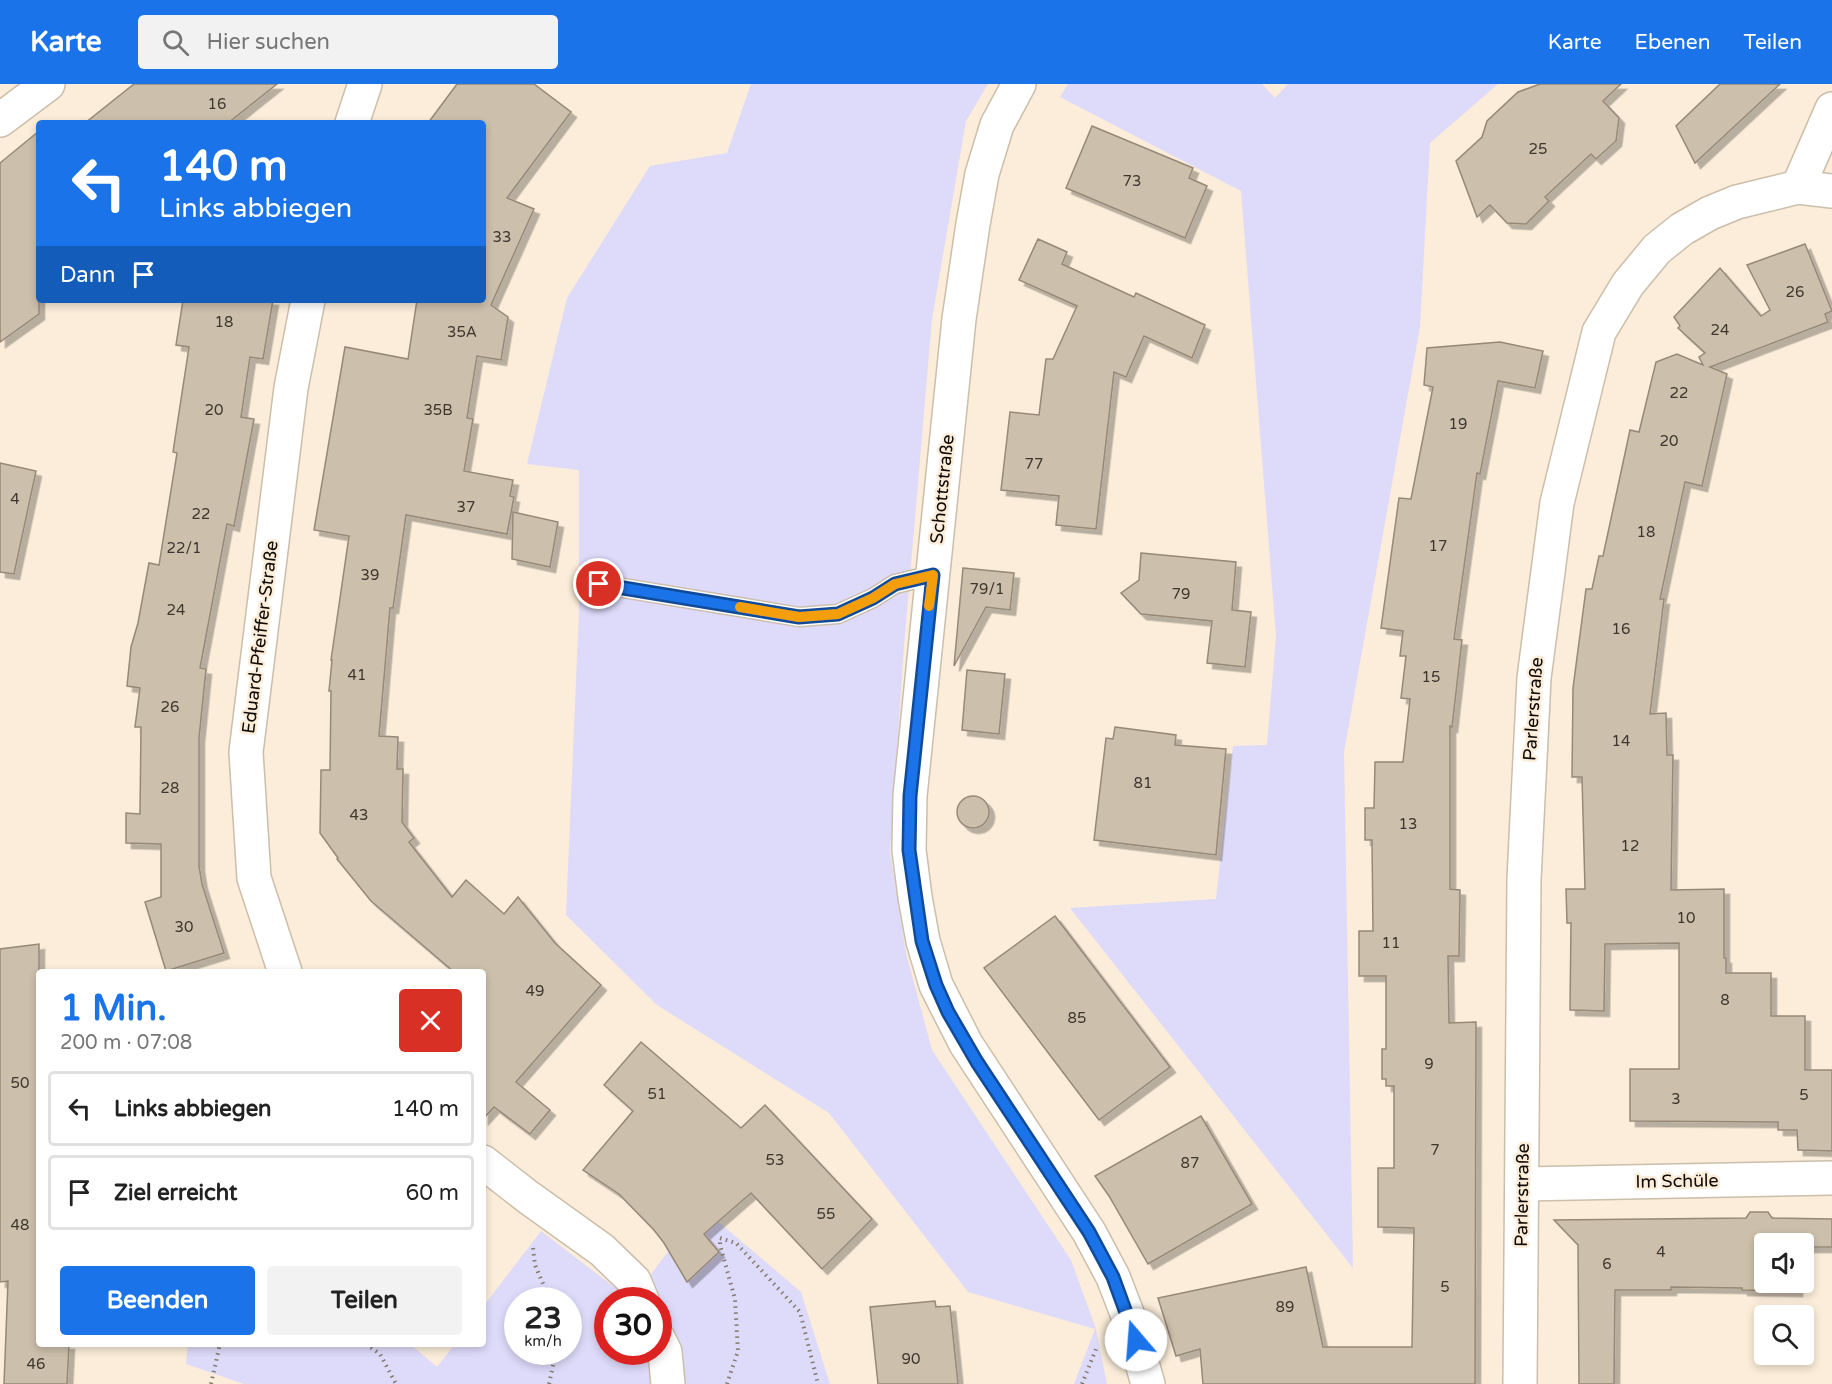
<!DOCTYPE html>
<html lang="de">
<meta charset="utf-8">
<style>
body{margin:0;font-family:"Varela Round",sans-serif;background:#f2f2f2;color:#222;height:100vh;display:flex;flex-direction:column;font-size:22px;white-space:nowrap}
*{box-sizing:border-box;margin:0}
p{font-size:20px;color:#767676}
.icon{flex:none;width:33px;height:33px;fill:none;stroke:currentColor;stroke-width:2;stroke-linecap:round;stroke-linejoin:round}
.map{position:relative;flex:1;overflow:hidden}
.panel{position:absolute;left:36px;top:885px;width:450px;height:378px;display:flex;flex-direction:column;background:#fff;border-radius:6px;box-shadow:0 3px 9px #0003}
.panel>*{flex:none}
.hud{position:absolute;left:36px;top:36px;width:450px;height:183px;border-radius:6px;box-shadow:0 3px 9px #0003;background:#1a73e8;color:#fff;overflow:hidden}
.controls{position:absolute;left:1754px;top:1149px;display:grid;gap:12px}
.controls a{display:grid;place-items:center;width:60px;height:60px;border-radius:6px;background:#fff;box-shadow:0 3px 9px #0003;font-size:30px}
.speed{position:absolute;left:504px;top:1203px;display:flex;gap:12px;font-size:30px;font-weight:700;text-align:center}
.speed>*{display:grid;place-content:center;width:78px;height:78px;border-radius:50%;background:#fff;box-shadow:0 3px 9px #0003;line-height:1}
.speed small{font-size:15px;font-weight:400}
.speed .limit{border:9px solid #d22;background:#fff;color:#111}
.pin{position:absolute;display:grid;place-items:center;width:51px;height:51px;color:#fff;margin:-26px;border:3px solid #fff;border-radius:50%;box-shadow:0 2px 6px #0007}
.me{position:absolute;width:66px;margin:-33px;rotate:342deg;stroke-linejoin:round;filter:drop-shadow(0 0 4px #0008)}
.turn{display:flex;align-items:center;gap:21px;height:126px;padding:0 24px;font-size:27px}
.turn .icon{width:78px;height:78px;stroke-width:2.5}
.turn b{display:block;font-size:42px;line-height:51px}
.then{display:flex;align-items:center;height:57px;padding:0 24px;background:#0003;gap:12px;font-size:22px}
.round{display:grid;place-items:center;flex:none;width:63px;height:63px;border-radius:6px;background:#f2f2f2}
.overview{display:flex;align-items:center;justify-content:space-between;height:102px;padding:0 24px}
h1{font-size:36px;font-weight:700;line-height:45px;color:#1a73e8}
.cta{display:flex;gap:12px;margin-top:auto;padding:12px 24px}
.cta a{flex:1;height:69px;border-radius:6px;background:#1a73e8;color:#fff;font-size:24px;font-weight:700;line-height:69px;text-align:center}
.cta a+a{background:#f2f2f2;color:#222}
ul{padding:0;list-style:none}
li{display:flex;align-items:center;gap:18px;height:75px;margin:0 12px 9px;padding:0 12px;border:3px solid #e0e0e0;border-radius:6px}
li div{flex:1}
li b{display:block;font-size:22px}
li em{font-style:normal}
header{display:flex;align-items:center;gap:36px;box-sizing:border-box;height:84px;padding:0 30px;background:#1a73e8;color:#fff}
header strong{font-size:28px}
nav{display:flex;gap:33px;margin-inline-start:auto;font-size:21px}
.search{width:420px;height:54px;background:#f2f2f2;display:flex;align-items:center;gap:15px;box-sizing:border-box;padding:0 21px;border-radius:6px;color:#767676;font-size:22px}
.map>svg:first-child{display:block}
.green{fill:#dedafa;fill-rule:evenodd}
.building{fill:#ccbfab;stroke:#968977;stroke-width:1.5;filter:url(#shadow)}
.lines{fill:none;stroke-linecap:round;stroke-linejoin:round}
.service-casing{stroke:#cbbeaa;stroke-width:21}
.minor-casing{stroke:#cbbeaa;stroke-width:36}
.path{stroke:#847b6e;stroke-width:4;stroke-dasharray:1.5 4.5;stroke-linecap:butt}
.service{stroke:#fff;stroke-width:18}
.minor{stroke:#fff;stroke-width:33}
.route-casing{stroke:#114b97;stroke-width:15}
.route{stroke:#1a73e8;stroke-width:10}
.slow{stroke:#f59e0b;stroke-width:10}
.labels{text-anchor:middle;dominant-baseline:central;stroke-width:5;stroke-linejoin:round;paint-order:stroke}
.number-label{font-size:15px;fill:#3e372e}
.street-label{font-size:18px;fill:#0f0a05;stroke:#fbedd9}
</style>
<header>
<strong>Karte</strong>
<div class="search"><svg class="icon" aria-label="search" viewBox="0 0 24 24"><circle cx="10" cy="10" r="6"/><path d="M15 15l6 6"/></svg>Hier suchen</div>
<nav><a>Karte</a><a>Ebenen</a><a>Teilen</a></nav>
</header>
<div class="map">
<svg width="1832" height="1300" viewBox="0 0 1832 1300">
<defs>
<filter id="shadow"><feDropShadow dx="5.5" dy="5.5" stdDeviation="0" flood-color="#0004"/></filter>
</defs>
<rect width="100%" height="100%" fill="#fbedd9"/>
<!-- green -->
<g class="green">
<path d="M751 0H988L966 37 932 235 904 562 890 768 906 869 932 966 1071 1176 1096 1245 1107 1300H1074L1095 1245 968 1208 829 1029 657 921 566 831 579 527V386L527 380 567 214 650 82 727 69Z"/>
<path d="M1068 0H1262L1275 14 1288 0H1498L1430 59 1420 243 1344 668 1353 1184 1070 824 1216 815 1233 662 1267 661 1276 552 1241 107 1060 13Z"/>
<path d="M701 1123 801 1208 830 1300H244L186 1280 188 1260H410L437 1283 455 1260H483V1223L541 1147 631 1216H608V1268H658V1216H632ZM518 1216H568V1268H518Z"/>
</g>
<!-- building -->
<g class="building">
<path d="M134 0H277L228 39H85Z"/>
<path d="M457 0H534L571 28 507 114 534 125 491 221 508 233 501 276 477 272 467 334 473 335 464 387 513 396 510 412 514 413 507 450 406 431 393 524H390L379 652 398 653 397 685H403L402 738 414 754 409 758 452 813 466 796 504 830 518 813 555 859 601 901 516 998 550 1026 530 1050 494 1023 483 1035V888H454L371 817 337 775 338 774 320 749 321 686H330L331 607H329L332 576H331L349 452 314 446 345 263 408 275 417 216H483V39H428Z"/>
<path d="M1540 0H1621L1603 17 1619 34 1616 57 1596 75 1591 70 1545 113 1549 117 1526 140 1507 139 1490 121 1477 133 1456 77 1482 53 1487 37 1518 8Z"/>
<path d="M1720 0H1780L1695 79 1676 42Z"/>
<path d="M1092 42 1193 84 1189 94 1207 102 1185 154 1066 104Z"/>
<path d="M39 47V230L0 258V79Z"/>
<path d="M1038 155 1067 168 1062 180 1134 213 1136 209 1205 241 1192 274 1144 252 1126 293 1114 288 1096 445 1056 441 1059 412 1001 406 1010 328 1039 331 1046 275H1053L1077 222 1019 196Z"/>
<path d="M1805 160 1832 227 1825 230 1828 238 1710 283 1727 290 1702 402 1685 398 1660 515H1664L1650 630 1666 629 1667 671H1673L1671 806 1724 805V874H1726V889H1771V932H1805V986H1832V1067L1798 1066 1797 1046H1778V1038L1630 1037V985H1679V859L1605 860 1604 927 1570 926 1571 839H1567L1566 805H1585L1582 693H1572L1573 604 1586 505H1592L1599 472H1603L1630 346 1639 348 1656 278 1677 270 1703 281 1699 273 1705 269 1678 244 1680 242 1674 233 1720 184 1761 232 1770 226 1747 181Z"/>
<path d="M183 216H273L263 275 250 273 241 333 254 335 234 442 227 440 200 584 206 585 199 654V782L202 800 224 869 166 887 145 818 161 813V760L126 759V729L140 730 141 643H135L140 604 127 602 131 563 138 539 149 479 159 481 177 369 173 368 189 263 176 261Z"/>
<path d="M1500 258 1543 267 1535 304 1498 297 1480 390 1477 389 1454 555 1462 556 1452 643 1450 642V805L1460 806 1459 872H1448L1449 939 1476 938 1475 1300H1203L1200 1265 1176 1272 1158 1214 1306 1183 1323 1263H1412L1414 1144 1378 1143V1084H1394V1002H1386V995H1382V965H1386V892H1359V847H1373L1372 756H1365V724H1374L1375 678H1403L1410 615 1401 614 1406 572H1400L1403 547 1381 544 1399 414 1411 415 1433 303 1424 301 1427 264Z"/>
<path d="M0 379 36 387 14 490 0 488Z"/>
<path d="M513 428 558 438 550 483 512 475Z"/>
<path d="M1141 469 1236 478 1232 526 1251 528 1245 583 1207 579 1212 537 1141 530 1121 509 1139 496Z"/>
<path d="M963 484 1014 489 1010 526 986 523 954 582Z"/>
<path d="M967 586 1005 590 999 650 962 646Z"/>
<path d="M1115 643 1176 651 1175 661 1226 665 1216 771 1094 756 1106 654 1113 655Z"/>
<circle cx="973" cy="728" r="16"/>
<path d="M1055 832 1170 983 1099 1036 984 884Z"/>
<path d="M39 860V1260H69L67 1300H4L8 1197 0 1198V865Z"/>
<path d="M641 958 741 1044 765 1021 872 1135 822 1185 751 1109 704 1150 719 1168 687 1198 664 1159 654 1146 619 1110 583 1086 633 1027 604 1001Z"/>
<path d="M1201 1032 1252 1120 1148 1180 1109 1112 1095 1092Z"/>
<path d="M1750 1128H1768L1772 1134 1832 1135V1163H1803V1160H1764V1198H1797V1207L1742 1206V1204L1671 1203V1206H1615L1614 1300H1579L1578 1161 1554 1136 1746 1134Z"/>
<path d="M935 1217 936 1223 950 1222 958 1300H878L870 1223Z"/>
</g>
<g class="lines">
<!-- service casing -->
<g class="service-casing">
<path id="service" d="M599 500 799 533 838 530 873 514 895 500 933 491"/>
</g>
<!-- minor casing -->
<g class="minor-casing">
<g id="minor">
<path d="M1019 0 997 41 982 90 973 140 959 235 910 712 909 766 915 813 923 857 936 901 966 960 1089 1148 1113 1193 1130 1237 1148 1300"/>
<path d="M0 36 48 0"/>
<path d="M352 39 365 0"/>
<path d="M1798 103 1832 25"/>
<path d="M285 888 254 794 246 668 291 304 308 216"/>
<path d="M483 1078 528 1113 602 1166 634 1197 642 1216"/>
<path d="M1522 1100 1832 1094"/>
<path d="M658 1254 665 1268 668 1300"/>
<path d="M1520 1300 1524 795 1534 594 1557 419 1599 248 1628 200 1657 165 1682 145 1710 129 1737 118 1798 103 1832 107"/>
</g>
</g>
<!-- path -->
<g class="path">
<path d="M533 1164 535 1181 550 1216"/>
<path d="M366 1260 380 1270 396 1300"/>
<path d="M211 1300 220 1260"/>
<path d="M549 1300 556 1268"/>
<path d="M727 1300 738 1267 735 1215 720 1161V1154L736 1159 800 1228 818 1300"/>
<path d="M1082 1300 1096 1265 1098 1263"/>
</g>
<!-- service -->
<use href="#service" class="service"/>
<!-- minor -->
<use href="#minor" class="minor"/>
</g>
<g class="lines">
<!-- route casing -->
<g class="route-casing">
<path id="route" d="M599 500 799 533 838 530 873 514 895 500 933 491 910 712 909 766 922 857 936 901 948 928 977 978 1089 1148 1113 1193 1136 1256"/>
</g>
<!-- route -->
<use href="#route" class="route"/>
<!-- slow -->
<path class="slow" d="M740 523 799 533 838 530 873 514 895 500 933 491 929 522"/>
</g>
<g class="labels">
<!-- number labels -->
<g class="number-label">
<text x="217" y="20">16</text>
<text x="1538" y="65">25</text>
<text x="1132" y="97">73</text>
<text x="502" y="153">33</text>
<text x="1795" y="208">26</text>
<text x="224" y="238">18</text>
<text x="1720" y="246">24</text>
<text x="462" y="248">35A</text>
<text x="1679" y="309">22</text>
<text x="214" y="326">20</text>
<text x="438" y="326">35B</text>
<text x="1458" y="340">19</text>
<text x="1669" y="357">20</text>
<text x="1034" y="380">77</text>
<text x="15" y="415">4</text>
<text x="466" y="423">37</text>
<text x="201" y="430">22</text>
<text x="1646" y="448">18</text>
<text x="1438" y="462">17</text>
<text x="184" y="464">22/1</text>
<text x="370" y="491">39</text>
<text x="987" y="505">79/1</text>
<text x="1181" y="510">79</text>
<text x="176" y="526">24</text>
<text x="1621" y="545">16</text>
<text x="357" y="591">41</text>
<text x="1431" y="593">15</text>
<text x="170" y="623">26</text>
<text x="1621" y="657">14</text>
<text x="1143" y="699">81</text>
<text x="170" y="704">28</text>
<text x="359" y="731">43</text>
<text x="1408" y="740">13</text>
<text x="1630" y="762">12</text>
<text x="1686" y="834">10</text>
<text x="184" y="843">30</text>
<text x="1391" y="859">11</text>
<text x="535" y="907">49</text>
<text x="1725" y="916">8</text>
<text x="1077" y="934">85</text>
<text x="1429" y="980">9</text>
<text x="20" y="999">50</text>
<text x="657" y="1010">51</text>
<text x="1804" y="1011">5</text>
<text x="1676" y="1015">3</text>
<text x="1435" y="1066">7</text>
<text x="775" y="1076">53</text>
<text x="1190" y="1079">87</text>
<text x="826" y="1130">55</text>
<text x="20" y="1141">48</text>
<text x="1661" y="1168">4</text>
<text x="1607" y="1180">6</text>
<text x="1445" y="1203">5</text>
<text x="1285" y="1223">89</text>
<text x="911" y="1275">90</text>
<text x="36" y="1280">46</text>
</g>
<!-- street labels -->
<g class="street-label">
<text transform="translate(942 405) rotate(-84)">Schottstraße</text>
<text transform="translate(260 553) rotate(-83)">Eduard-Pfeiffer-Straße</text>
<text transform="translate(1533 625) rotate(-86)">Parlerstraße</text>
<text transform="translate(1677 1097) rotate(-1)">Im Schüle</text>
<text transform="translate(1522 1111) rotate(-89)">Parlerstraße</text>
</g>
</g>
</svg>
<div class="controls">
<a><svg class="icon" aria-label="sound" viewBox="0 0 24 24"><path d="M4 9h4l5-4v14l-5-4H4zM17 9q2 3 0 6"/></svg></a>
<a><svg class="icon" aria-label="search" viewBox="0 0 24 24"><circle cx="10" cy="10" r="6"/><path d="M15 15l6 6"/></svg></a>
</div>
<div class="speed"><div>23<small>km/h</small></div><div class="limit">30</div></div>
<div class="pin" style="left:599px;top:500px;background:#d93025"><svg class="icon" aria-label="arrive" viewBox="0 0 24 24"><path d="M6 21V4h12l-3 4 3 4H6"/></svg></div>
<svg class="me" style="left:1136px;top:1256px" viewBox="-20 -20 40 40"><circle r="19" fill="#fff"/><path d="M0-13L10 11 0 6-10 11z" fill="#1a73e8"/></svg>
<div class="hud">
<div class="turn"><svg class="icon" aria-label="left" viewBox="0 0 24 24"><path d="M17 20v-9H6M10 6l-5 5 5 5"/></svg><div><b>140 m</b>Links abbiegen</div></div>
<div class="then">Dann<svg class="icon" aria-label="arrive" viewBox="0 0 24 24"><path d="M6 21V4h12l-3 4 3 4H6"/></svg></div>
</div>
<section class="panel">
<div class="overview"><div><h1>1 Min.</h1><p>200 m · 07:08</p></div><a class="round" style="background:#d93025;color:#fff"><svg class="icon" aria-label="close" viewBox="0 0 24 24"><path d="M6 6l12 12M18 6L6 18"/></svg></a></div>
<ul>
<li><svg class="icon" aria-label="left" viewBox="0 0 24 24"><path d="M17 20v-9H6M10 6l-5 5 5 5"/></svg><div><b>Links abbiegen</b></div><em>140 m</em></li>
<li><svg class="icon" aria-label="arrive" viewBox="0 0 24 24"><path d="M6 21V4h12l-3 4 3 4H6"/></svg><div><b>Ziel erreicht</b></div><em>60 m</em></li>
</ul>
<div class="cta"><a>Beenden</a><a>Teilen</a></div>
</section>
</div>
